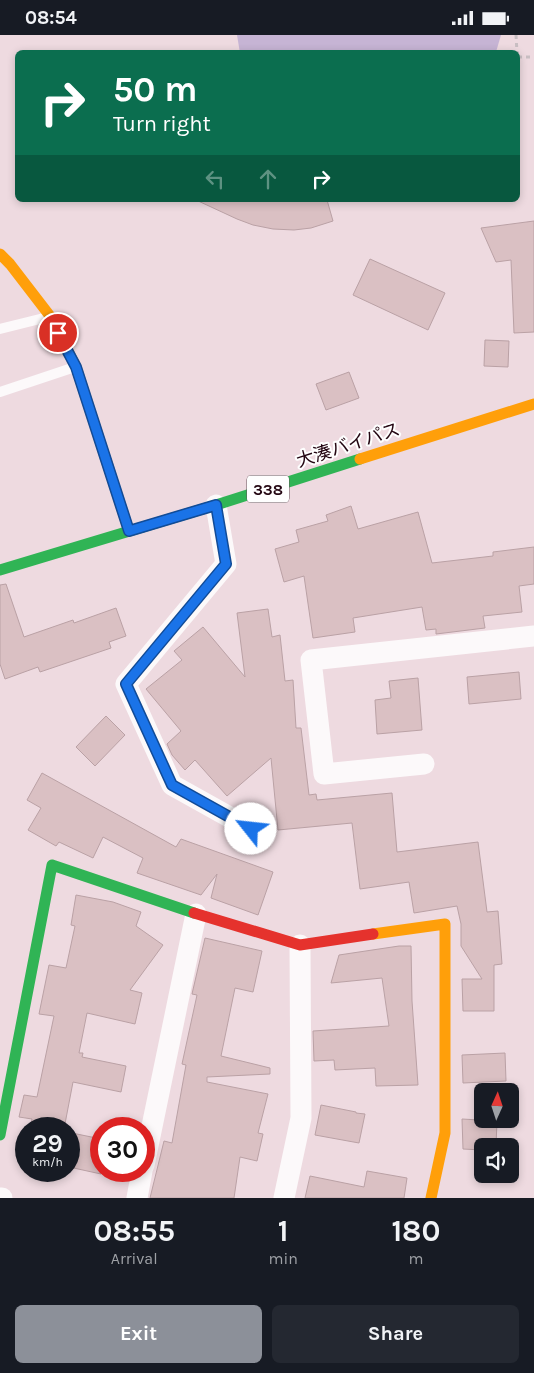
<!DOCTYPE html>
<meta charset="utf-8">
<style>
body{margin:0;font-family:Karla,"Noto Sans JP",sans-serif;background:#242831;color:#f1f3f6;height:100vh;display:flex;flex-direction:column;font-size:19px;white-space:nowrap}
*{box-sizing:border-box;margin:0}
p{font-size:16px;color:#9ea1a6}
.icon{flex:none;width:28px;height:28px;fill:none;stroke:currentColor;stroke-width:2;stroke-linecap:round;stroke-linejoin:round}
.map{position:relative;height:1163px;overflow:hidden}
.drawer{display:flex;flex-direction:column;background:#171b24;flex:1}
.drawer>*{flex:none}
.hud{position:absolute;left:15px;top:15px;width:505px;height:152px;border-radius:8px;box-shadow:0 2px 8px #0003;background:#0b6e4f;color:#fff;overflow:hidden}
.needle{width:32px;rotate:3deg}
.tools{position:absolute;left:474px;top:1048px;display:grid;gap:10px}
.tools a{display:grid;place-items:center;width:45px;height:45px;border-radius:8px;background:#171b24;box-shadow:0 2px 8px #0003;font-size:25px}
.speed{position:absolute;left:15px;top:1082px;display:flex;gap:10px;font-size:25px;font-weight:700;text-align:center}
.speed>*{display:grid;place-content:center;width:65px;height:65px;border-radius:50%;background:#171b24;box-shadow:0 2px 8px #0003;line-height:1}
.speed small{font-size:12px;font-weight:400}
.speed .limit{border:8px solid #d22;background:#fff;color:#111}
.pin{position:absolute;display:grid;place-items:center;width:42px;height:42px;color:#fff;margin:-21px;border:2px solid #fff;border-radius:50%;box-shadow:0 1px 5px #0007}
.me{position:absolute;width:55px;margin:-28px;rotate:299deg;stroke-linejoin:round;filter:drop-shadow(0 0 4px #0008)}
.turn{display:flex;align-items:center;gap:18px;height:105px;padding:0 15px;font-size:22px}
.turn .icon{width:65px;height:65px;stroke-width:2.5}
.turn b{display:block;font-size:35px;line-height:42px}
.lanes{display:flex;align-items:center;height:48px;padding:0 15px;background:#0003;justify-content:center;gap:25px;direction:ltr}
.lanes .off{opacity:.35}
.eta{display:flex;justify-content:space-evenly;align-items:center;height:85px;text-align:center}
.eta b{font-size:30px;font-weight:700;line-height:35px}
.primary-button{display:flex;gap:10px;margin-top:auto;padding:10px 15px}
.primary-button a{flex:1;height:58px;border-radius:8px;background:#8c9099;color:#fff;font-size:20px;font-weight:700;line-height:58px;text-align:center}
.primary-button a+a{background:#242831;color:#f1f3f6}
.status{display:flex;justify-content:space-between;align-items:center;height:35px;padding:0 25px;background:#171b24;direction:ltr}
.status svg{height:14px;fill:currentColor}
.map>svg:first-child{display:block}
.forest{fill:#c6b4d4}
.building{fill:#dac0c3;stroke:#baa1a5}
.lines{fill:none;stroke-linecap:round;stroke-linejoin:round}
.path{stroke:#c8bec2;stroke-width:3;stroke-dasharray:4 4;stroke-linecap:butt}
.lane{stroke:#fcf9fa;stroke-width:10}
.street{stroke:#fcf9fa;stroke-width:21}
.fast{stroke:#30b455;stroke-width:11}
.slow{stroke:#ff9f0a;stroke-width:11}
.jam{stroke:#e5322d;stroke-width:11}
.route-casing{stroke:#114b97;stroke-width:12}
.route{stroke:#1a73e8;stroke-width:9}
.labels{text-anchor:middle;dominant-baseline:central;stroke-width:4;stroke-linejoin:round;paint-order:stroke}
.shield{fill:#fefefe;stroke:#655058;stroke-width:1}
.shield-label{font-size:16px;font-weight:bold;fill:#230511}
.street-label{font-size:18px;fill:#230511;stroke:#fefefe}
</style>
<div class="status"><b>08:54</b><svg viewBox="0 0 49 12"><path d="M0 12V9h3v3zM5 12V6h3v6zM10 12V3h3v9zM15 12V0h3v12zM26 1h20v11H26zM47 4h2v5h-2z"/></svg></div>
<div class="map">
<svg width="534" height="1163" viewBox="0 0 534 1163">
<rect width="100%" height="100%" fill="#eedae0"/>
<!-- forest -->
<path class="forest" d="M237 0H501L496 17 240 18Z"/>
<!-- building -->
<g class="building">
<path d="M196 165H327L333 186 311 193 294 195 273 194 253 190 237 184Z"/>
<path d="M534 186V297L514 298 511 225 496 227 481 193Z"/>
<path d="M370 224 445 258 428 295 353 260Z"/>
<path d="M485 305 509 306 508 332 484 331Z"/>
<path d="M349 337 359 363 326 375 316 349Z"/>
<path d="M351 471 358 494 418 477 432 528 493 521V517L534 512V549L519 551 522 577 483 581 485 593 436 599V594L426 595 422 572 353 583 355 597 313 603 304 541 284 547 275 514 299 507 296 495 328 486 326 480Z"/>
<path d="M6 549 24 602 73 585 74 588 116 573 126 601 109 607 111 613 40 637 38 632 5 644 0 629V550Z"/>
<path d="M268 574 272 602 280 600 285 646 293 645 296 693H301L309 760 316 759 317 765 392 758 397 817 478 807 487 877 498 876 502 929 494 930V976H463L462 944H482L461 911V889L457 871 414 878 409 847 360 854 352 788 278 795 271 723 227 761 195 725 185 735 172 720 167 709 181 696 146 654 182 625 174 616 203 592 245 642 237 578Z"/>
<path d="M519 637 521 664 469 669 467 642Z"/>
<path d="M418 643 422 695 377 699 375 665 391 663 389 646Z"/>
<path d="M106 681 125 700 95 731 76 712Z"/>
<path d="M42 738 176 812 181 804 273 837 258 880 211 863 217 839 201 860 137 838 143 823 103 802 93 823 59 807 56 811 28 795 41 773 27 765Z"/>
<path d="M76 860 113 867 141 877 136 891 163 910 130 955 142 958 135 989 87 978 79 1018H83L82 1022 126 1031 121 1057 73 1047 64 1094H54L31 1089 32 1084 19 1082 24 1060 37 1062 54 981 39 979 49 930 66 933 75 891 71 890Z"/>
<path d="M205 903 262 916 253 957 235 953 221 1021 270 1033V1039L207 1042V1047L268 1059 258 1098 263 1099 257 1126 240 1122 234 1163H150L164 1106 172 1108 186 1030 182 1029 197 960 192 959Z"/>
<path d="M399 911H411L412 966 418 1050 376 1051 375 1033 335 1035 334 1025 314 1026 313 996 389 991 382 943 331 948 339 920Z"/>
<path d="M505 1018 506 1046 463 1048 462 1020Z"/>
<path d="M321 1070 356 1077V1078L365 1079 359 1108 315 1100Z"/>
<path d="M462 1084 497 1086 496 1111H482V1115L463 1114Z"/>
<path d="M72 1098 101 1104V1139L69 1132V1115Z"/>
<path d="M367 1136 407 1143 404 1163H305L310 1141 364 1152Z"/>
</g>
<g class="lines">
<!-- path -->
<g class="path">
<path d="M516 0 517 18"/>
<path d="M518 22H534"/>
</g>
<!-- lane -->
<g class="lane">
<path d="M0 294 48 282"/>
<path d="M0 357 75 332"/>
</g>
<!-- street -->
<g class="street">
<path d="M216 470 226 529 126 649 172 750 251 794"/>
<path d="M424 729 324 739 311 625 534 601"/>
<path d="M144 1130 196 879"/>
<path d="M0 1163H2"/>
<path d="M137 1163 142 1136"/>
<path d="M284 1163 301 1083 300 910"/>
</g>
<!-- fast -->
<g class="fast">
<path d="M0 535 216 470 360 424"/>
<path d="M0 1100 52 830 194 878"/>
</g>
<!-- slow -->
<g class="slow">
<path d="M0 219 10 229 50 281 76 332 129 496"/>
<path d="M360 424 534 369"/>
<path d="M373 899 445 889V1098L431 1163"/>
</g>
<!-- jam -->
<path class="jam" d="M194 878 300 910 373 899"/>
</g>
<g class="lines">
<!-- route casing -->
<g class="route-casing">
<path id="route" d="M58 298 76 332 129 496 216 470 226 529 126 649 172 750 251 794"/>
</g>
<!-- route -->
<use href="#route" class="route"/>
</g>
<g class="labels">
<!-- shield labels -->
<rect class="shield" x="247" y="440.5" width="42" height="27" rx="4"/>
<g class="shield-label">
<text x="268" y="454">338</text>
</g>
<!-- street labels -->
<g class="street-label">
<text transform="translate(348 410) rotate(-18)">大湊バイパス</text>
</g>
</g>
</svg>
<div class="tools">
<a><svg class="needle" viewBox="-14 -14 28 28"><path d="M0-13l5 13h-10z" fill="#e53935"/><path d="M0 13l5-13h-10z" fill="#9ea1a6"/></svg></a>
<a><svg class="icon" aria-label="sound" viewBox="0 0 24 24"><path d="M4 9h4l5-4v14l-5-4H4zM17 9q2 3 0 6"/></svg></a>
</div>
<div class="speed"><div>29<small>km/h</small></div><div class="limit">30</div></div>
<div class="pin" style="left:58px;top:298px;background:#d93025"><svg class="icon" aria-label="arrive" viewBox="0 0 24 24"><path d="M6 21V4h12l-3 4 3 4H6"/></svg></div>
<svg class="me" style="left:251px;top:794px" viewBox="-20 -20 40 40"><circle r="19" fill="#fff"/><path d="M0-13L10 11 0 6-10 11z" fill="#1a73e8"/></svg>
<div class="hud">
<div class="turn"><svg class="icon" aria-label="right" viewBox="0 0 24 24"><path d="M7 20v-9h11M14 6l5 5-5 5"/></svg><div><b>50 m</b>Turn right</div></div>
<div class="lanes"><svg class="icon off" aria-label="left" viewBox="0 0 24 24"><path d="M17 20v-9H6M10 6l-5 5 5 5"/></svg><svg class="icon off" aria-label="ahead" viewBox="0 0 24 24"><path d="M12 20V5M6 11l6-6 6 6"/></svg><svg class="icon" aria-label="right" viewBox="0 0 24 24"><path d="M7 20v-9h11M14 6l5 5-5 5"/></svg></div>
</div>
</div>
<section class="drawer">
<div class="eta">
<div><b>08:55</b><p>Arrival</p></div>
<div><b>1</b><p>min</p></div>
<div><b>180</b><p>m</p></div>
</div>
<div class="primary-button"><a>Exit</a><a>Share</a></div>
</section>
